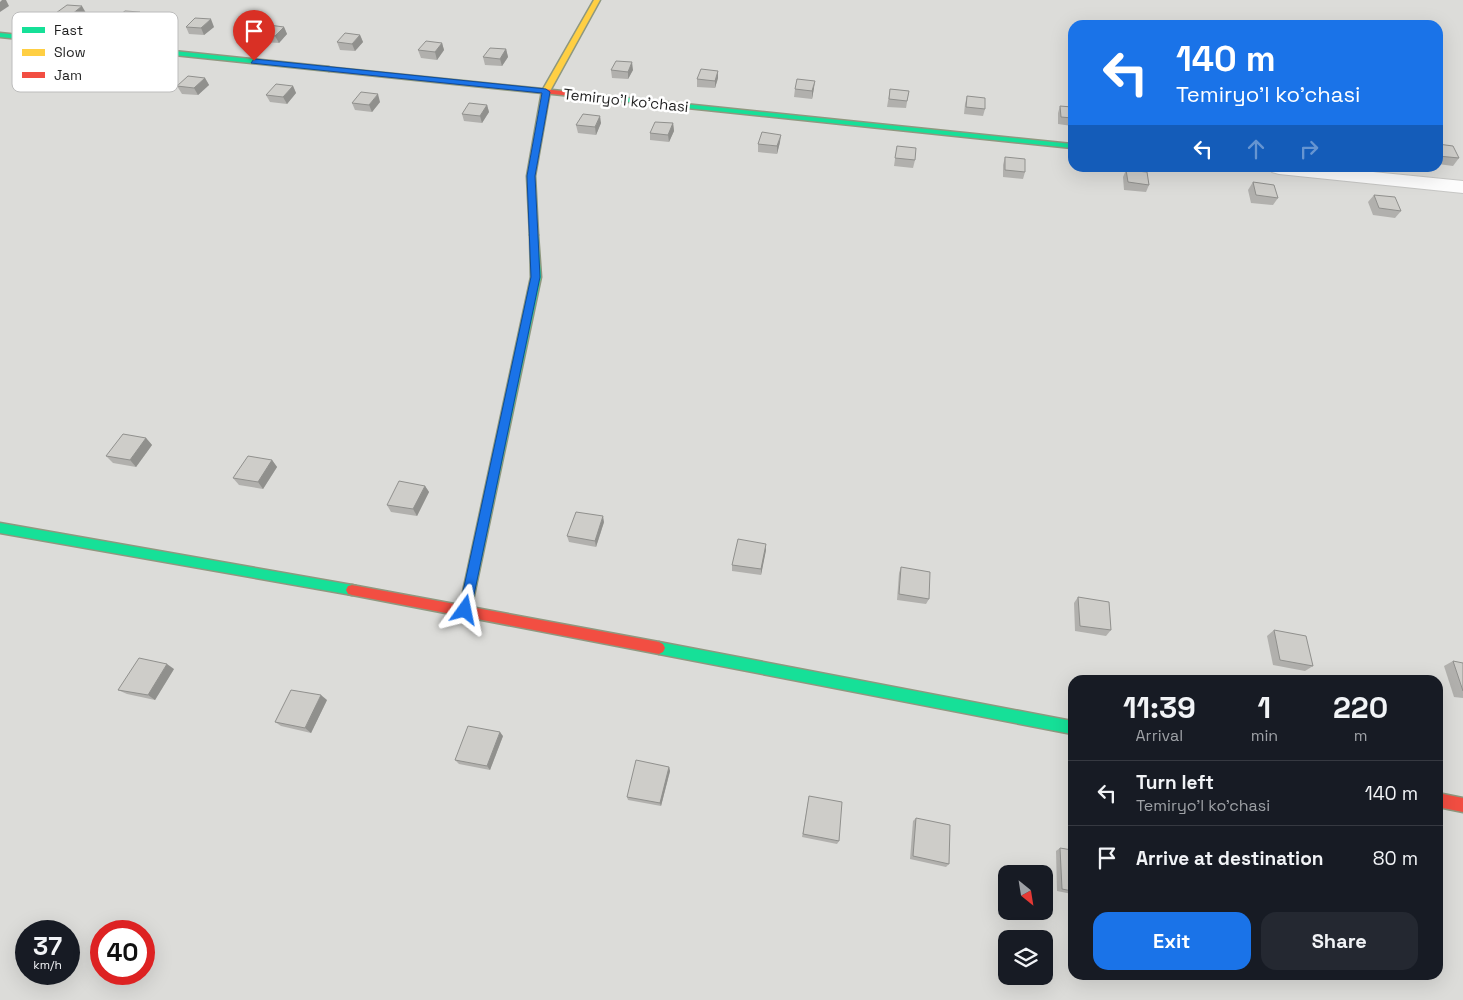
<!DOCTYPE html>
<style>
body{margin:0;font-family:"Space Grotesk",sans-serif;background:#242831;color:#f1f3f6;height:100vh;display:flex;flex-direction:column;font-size:19px;white-space:nowrap}
*{box-sizing:border-box;margin:0}
p{font-size:16px;color:#9ea1a6}
.icon{flex:none;width:28px;height:28px;fill:none;stroke:currentColor;stroke-width:2;stroke-linecap:round;stroke-linejoin:round}
.map{position:relative;flex:1;overflow:hidden}
.drawer{position:absolute;left:1068px;top:675px;width:375px;height:305px;display:flex;flex-direction:column;background:#171b24;border-radius:15px;box-shadow:0 5px 20px #0002}
.drawer>*{flex:none}
.hud{position:absolute;left:1068px;top:20px;width:375px;height:152px;border-radius:15px;box-shadow:0 5px 20px #0002;background:#1a73e8;color:#fff;overflow:hidden}
.needle{width:32px;rotate:150deg}
.fabs{position:absolute;left:998px;top:865px;display:grid;gap:10px}
.fabs a{display:grid;place-items:center;width:55px;height:55px;border-radius:10px;background:#171b24;box-shadow:0 5px 20px #0002;font-size:25px}
.speed{position:absolute;left:15px;top:920px;display:flex;gap:10px;font-size:25px;font-weight:700;text-align:center}
.speed>*{display:grid;place-content:center;width:65px;height:65px;border-radius:50%;background:#171b24;box-shadow:0 5px 20px #0002;line-height:1}
.speed small{font-size:12px;font-weight:400}
.speed .limit{border:8px solid #d22;background:#fff;color:#111}
.pin{position:absolute;display:grid;place-items:center;width:42px;height:42px;color:#fff;margin:-51px -21px;border-radius:50% 50% 50% 0;rotate:-45deg;box-shadow:0 0 5px #0007}
.pin .icon{rotate:45deg}
.me{position:absolute;width:55px;margin:-28px;rotate:12deg;stroke-linejoin:round;filter:drop-shadow(0 0 4px #0008)}
.turn{display:flex;align-items:center;gap:18px;height:105px;padding:0 25px;font-size:22px}
.turn .icon{width:65px;height:65px;stroke-width:2.5}
.turn b{display:block;font-size:35px;line-height:42px}
.lanes{display:flex;align-items:center;height:48px;padding:0 25px;background:#0003;justify-content:center;gap:25px;direction:ltr}
.lanes .off{opacity:.35}
.eta{display:flex;justify-content:space-evenly;align-items:center;height:85px;text-align:center}
.eta b{font-size:30px;font-weight:800;line-height:35px}
.primary-button{display:flex;gap:10px;margin-top:auto;padding:10px 25px}
.primary-button a{flex:1;height:58px;border-radius:15px;background:#1a73e8;color:#fff;font-size:20px;font-weight:800;line-height:58px;text-align:center}
.primary-button a+a{background:#242831;color:#f1f3f6}
ul{padding:0;list-style:none}
li{display:flex;align-items:center;gap:15px;height:65px;padding:0 25px;border-top:1px solid #363941}
li div{flex:1}
li b{display:block;font-size:19px}
li em{font-style:normal}
.map>svg:first-child{display:block}
.residential{fill:#dcdcd9;fill-rule:evenodd}
.lines{fill:none;stroke-linecap:round;stroke-linejoin:round}
.street-casing{stroke:#c6c6c4;stroke-width:2}
.fast-casing{stroke:#8f987f;stroke-width:3}
.slow-casing{stroke:#8f987f;stroke-width:3}
.jam-casing{stroke:#8f987f;stroke-width:3}
.street{fill:#fcfcfc;fill-rule:evenodd}
.fast{fill:#16e098;fill-rule:evenodd}
.slow{fill:#ffcf43;fill-rule:evenodd}
.jam{fill:#f24e42;fill-rule:evenodd}
.wall{fill:#b1b0ad}
.shaded-wall{fill:#90908d}
.building{fill:#cecdc9;stroke:#90908d}
.route{fill:#1a73e8;stroke:#114b97}
.labels{text-anchor:middle;dominant-baseline:central;stroke-width:5;stroke-linejoin:round;paint-order:stroke}
.far-street-label{font-size:15px;fill:#1f1f1f;stroke:#fff}
.key{fill:#fff;stroke:#bcbcbc;stroke-width:1}
.key-label{font-size:14px;fill:#1f1f1f}
</style>
<div class="map">
<svg width="1463" height="1000" viewBox="0 0 1463 1000">
<rect width="100%" height="100%" fill="#edede8"/>
<!-- residential -->
<path class="residential" d="M0 0H1463V1000H0ZM1072 25H1438V168H1072ZM1072 680H1438V975H1072ZM1006 874H1044V911H1006ZM26 931H69V974H26ZM101 931H144V974H101ZM1006 939H1044V976H1006Z"/>
<g class="lines">
<!-- street casing -->
<g class="street-casing">
<path id="street" d="M1269 168H1333L1463 181V193L1279 174 1272 172Z"/>
</g>
<!-- fast casing -->
<g class="fast-casing">
<g id="fast">
<path d="M0 33 329 67 333 69 329 71 0 37Z"/>
<path d="M569 92 1072 144V148L572 96 568 94Z"/>
<path d="M534 232 538 235 541 277 471 610 469 614 465 616 461 614 459 610 531 277 530 235Z"/>
<path d="M0 523 352 585 356 586 358 590 356 594 352 595 0 533Z"/>
<path d="M659 642 1072 721V734L659 654 655 652 653 648 655 644Z"/>
</g>
</g>
<!-- slow casing -->
<g class="slow-casing">
<path id="slow" d="M594 0H600L550 91 535 176 538 235 534 238 530 235 527 176 542 91Z"/>
</g>
<!-- jam casing -->
<g class="jam-casing">
<g id="jam">
<path d="M326 67 572 92 576 94 572 96 329 71 325 69Z"/>
<path d="M352 585 659 642 663 644 665 648 663 652 659 654 352 595 348 594 346 590 348 586Z"/>
<path d="M1438 793 1463 798V812L1438 807Z"/>
</g>
</g>
<!-- street -->
<use href="#street" class="street"/>
<!-- fast -->
<use href="#fast" class="fast"/>
<!-- slow -->
<use href="#slow" class="slow"/>
<!-- jam -->
<use href="#jam" class="jam"/>
</g>
<!-- wall -->
<g class="wall">
<path d="M56 13H86L75 22 61 20Z"/>
<path d="M114 19H144L134 28 119 26Z"/>
<path d="M186 27H214L204 35 189 34Z"/>
<path d="M284 27 287 34 279 43 263 42 260 34Z"/>
<path d="M360 35 363 42 355 51 340 50 337 42Z"/>
<path d="M442 43 444 50 437 60 421 58 418 50Z"/>
<path d="M506 49 508 57 502 66 485 65 483 57Z"/>
<path d="M42 62 48 70 36 80 20 78 15 71Z"/>
<path d="M111 69 116 76 104 86 88 85 83 77Z"/>
<path d="M611 70H633L628 79 612 78Z"/>
<path d="M205 78 209 85 198 95 182 94 177 86Z"/>
<path d="M718 78 715 88 697 87V79Z"/>
<path d="M293 86 296 93 287 104 270 102 266 95Z"/>
<path d="M814 88 812 99 794 97 795 89Z"/>
<path d="M890 89 909 91 906 108 887 107Z"/>
<path d="M967 96 985 109 983 116 964 114 965 104Z"/>
<path d="M380 102 372 112 355 110 352 103Z"/>
<path d="M487 105 489 112 482 123 464 121 462 114Z"/>
<path d="M1060 106 1072 107V126L1058 124V113Z"/>
<path d="M601 123 596 135 578 133 576 125Z"/>
<path d="M673 123 674 131 669 142 650 140V133Z"/>
<path d="M780 142 777 154 758 152V144Z"/>
<path d="M1438 144 1459 158 1453 166 1438 164Z"/>
<path d="M897 146 915 160 913 168 894 166Z"/>
<path d="M1005 157 1025 172 1023 179 1003 177V165Z"/>
<path d="M1126 170 1149 185 1146 192 1124 190 1123 177Z"/>
<path d="M1253 182 1278 198 1273 205 1251 203 1248 190Z"/>
<path d="M1374 195 1401 211 1395 218 1373 215 1368 202Z"/>
<path d="M146 438 152 445 136 467 113 463 106 456Z"/>
<path d="M272 460 277 467 263 489 239 485 233 478Z"/>
<path d="M425 486 429 492 417 516 391 512 387 505Z"/>
<path d="M604 522 596 547 569 542 567 536Z"/>
<path d="M766 550 761 575 732 571V565Z"/>
<path d="M901 567 929 599 926 604 897 600 899 573Z"/>
<path d="M1078 597 1111 630 1106 636 1075 631 1074 603Z"/>
<path d="M1274 630 1313 666 1305 671 1273 665 1267 636Z"/>
<path d="M1453 661 1463 663V698L1454 697 1444 666Z"/>
<path d="M174 669 155 700 127 694 118 690Z"/>
<path d="M327 700 311 733 281 726 275 722Z"/>
<path d="M503 736 490 770 459 764 455 760Z"/>
<path d="M669 767 670 771 661 806 628 800 627 797Z"/>
<path d="M809 796 839 841 837 844 802 837Z"/>
<path d="M916 818 949 864 946 867 910 859 913 821Z"/>
<path d="M1060 848 1072 850V894L1057 891 1056 851Z"/>
</g>
<!-- shaded-wall -->
<g class="shaded-wall">
<path d="M2 0H6L9 6 0 12V2Z"/>
<path d="M82 6 86 13 75 22 71 15Z"/>
<path d="M140 12 144 19 134 28 129 21Z"/>
<path d="M211 19 214 27 204 35 201 28Z"/>
<path d="M284 27 287 34 279 43 275 36Z"/>
<path d="M360 35 363 42 355 51 352 44Z"/>
<path d="M442 43 444 50 437 60 435 52Z"/>
<path d="M506 49 508 57 502 66 500 59Z"/>
<path d="M42 62 48 70 36 80 30 72Z"/>
<path d="M632 62 633 70 628 79V72Z"/>
<path d="M111 69 116 76 104 86 99 79Z"/>
<path d="M718 71V78L715 88V81Z"/>
<path d="M205 78 209 85 198 95 194 88Z"/>
<path d="M815 81 814 88 812 99V91Z"/>
<path d="M293 86 296 93 287 104 283 97Z"/>
<path d="M378 94 380 102 372 112 369 105Z"/>
<path d="M487 105 489 112 482 123 480 116Z"/>
<path d="M600 116 601 123 596 135 595 127Z"/>
<path d="M673 123 674 131 669 142 668 135Z"/>
<path d="M781 135 780 142 777 154V146Z"/>
<path d="M146 438 152 445 136 467 130 460Z"/>
<path d="M272 460 277 467 263 489 258 482Z"/>
<path d="M425 486 429 492 417 516 413 509Z"/>
<path d="M603 516 604 522 596 547 595 541Z"/>
<path d="M766 544V550L761 575V569Z"/>
<path d="M167 664 174 669 155 700 148 695Z"/>
<path d="M321 695 327 700 311 733 305 728Z"/>
<path d="M500 732 503 736 490 770 487 766Z"/>
<path d="M669 767 670 771 661 806 660 803Z"/>
</g>
<!-- building -->
<g class="building">
<path d="M67 5 82 6 71 15 56 13Z"/>
<path d="M125 11 140 12 129 21 114 19Z"/>
<path d="M195 18 211 19 201 28 186 27Z"/>
<path d="M269 25 284 27 275 36 260 34Z"/>
<path d="M345 33 360 35 352 44 337 42Z"/>
<path d="M426 41 442 43 435 52 418 50Z"/>
<path d="M490 48 506 49 500 59 483 57Z"/>
<path d="M616 61 632 62 628 72 611 70Z"/>
<path d="M701 69 718 71 715 81 697 79Z"/>
<path d="M188 76 205 78 194 88 177 86Z"/>
<path d="M797 79 815 81 812 91 795 89Z"/>
<path d="M276 84 293 86 283 97 266 95Z"/>
<path d="M890 89 909 91 907 101 889 99Z"/>
<path d="M361 92 378 94 369 105 352 103Z"/>
<path d="M967 96 985 98V109L966 107Z"/>
<path d="M469 103 487 105 480 116 462 114Z"/>
<path d="M1060 106 1072 107V118L1061 117Z"/>
<path d="M583 114 600 116 595 127 576 125Z"/>
<path d="M655 122 673 123 668 135 650 133Z"/>
<path d="M762 132 781 135 777 146 758 144Z"/>
<path d="M1438 144 1453 146 1459 158 1438 156Z"/>
<path d="M897 146 916 148 915 160 895 158Z"/>
<path d="M1005 157 1025 159V172L1005 170Z"/>
<path d="M1126 170 1147 172 1149 185 1128 182Z"/>
<path d="M1253 182 1274 185 1278 198 1256 195Z"/>
<path d="M1374 195 1395 197 1401 211 1379 208Z"/>
<path d="M123 434 146 438 130 460 106 456Z"/>
<path d="M248 456 272 460 258 482 233 478Z"/>
<path d="M399 481 425 486 413 509 387 505Z"/>
<path d="M576 512 603 516 595 541 567 536Z"/>
<path d="M738 539 766 544 761 569 732 565Z"/>
<path d="M901 567 930 572 929 599 899 594Z"/>
<path d="M1078 597 1109 602 1111 630 1080 626Z"/>
<path d="M1274 630 1306 636 1313 666 1280 660Z"/>
<path d="M139 658 167 664 148 695 118 690Z"/>
<path d="M1453 661 1463 663V691Z"/>
<path d="M291 690 321 695 305 728 275 722Z"/>
<path d="M468 726 500 732 487 766 455 760Z"/>
<path d="M636 760 669 767 660 803 627 797Z"/>
<path d="M809 796 842 802 839 841 803 834Z"/>
<path d="M916 818 950 825 949 864 913 856Z"/>
<path d="M1060 848 1072 850V891L1062 889Z"/>
</g>
<!-- route -->
<path class="route" d="M254 59 546 89 550 92 535 176 540 277 470 614 465 615 459 610 531 277 527 176 542 93 251 63Z"/>
<g class="labels">
<!-- far-street labels -->
<g class="far-street-label">
<text transform="translate(626 100) rotate(6)">Temiryo'l ko'chasi</text>
</g>
</g>
<!-- legend -->
<rect x="12" y="12" width="166" height="80" rx="8" class="key"/>
<rect x="22" y="27" width="23" height="6" fill="#16e098"/>
<rect x="22" y="49" width="23" height="7" fill="#ffcf43"/>
<rect x="22" y="72" width="23" height="6" fill="#f24e42"/>
<g class="key-label">
<text x="54" y="35">Fast</text>
<text x="54" y="57">Slow</text>
<text x="54" y="80">Jam</text>
</g>
</svg>
<div class="fabs">
<a><svg class="needle" viewBox="-14 -14 28 28"><path d="M0-13l5 13h-10z" fill="#e53935"/><path d="M0 13l5-13h-10z" fill="#9ea1a6"/></svg></a>
<a><svg class="icon" aria-label="layers" viewBox="0 0 24 24"><path d="M12 4l9 5-9 5-9-5zM3 14l9 5 9-5"/></svg></a>
</div>
<div class="speed"><div>37<small>km/h</small></div><div class="limit">40</div></div>
<div class="pin" style="left:254px;top:61px;background:#d93025"><svg class="icon" aria-label="arrive" viewBox="0 0 24 24"><path d="M6 21V4h12l-3 4 3 4H6"/></svg></div>
<svg class="me" style="left:465px;top:610px" viewBox="-20 -20 40 40"><path d="M0-17L14 15 0 8-14 15z" fill="#1a73e8" stroke="#fff" stroke-width="4"/></svg>
<div class="hud">
<div class="turn"><svg class="icon" aria-label="left" viewBox="0 0 24 24"><path d="M17 20v-9H6M10 6l-5 5 5 5"/></svg><div><b>140 m</b>Temiryo'l ko'chasi</div></div>
<div class="lanes"><svg class="icon" aria-label="left" viewBox="0 0 24 24"><path d="M17 20v-9H6M10 6l-5 5 5 5"/></svg><svg class="icon off" aria-label="ahead" viewBox="0 0 24 24"><path d="M12 20V5M6 11l6-6 6 6"/></svg><svg class="icon off" aria-label="right" viewBox="0 0 24 24"><path d="M7 20v-9h11M14 6l5 5-5 5"/></svg></div>
</div>
<section class="drawer">
<div class="eta">
<div><b>11:39</b><p>Arrival</p></div>
<div><b>1</b><p>min</p></div>
<div><b>220</b><p>m</p></div>
</div>
<ul>
<li><svg class="icon" aria-label="left" viewBox="0 0 24 24"><path d="M17 20v-9H6M10 6l-5 5 5 5"/></svg><div><b>Turn left</b><p>Temiryo'l ko'chasi</p></div><em>140 m</em></li>
<li><svg class="icon" aria-label="arrive" viewBox="0 0 24 24"><path d="M6 21V4h12l-3 4 3 4H6"/></svg><div><b>Arrive at destination</b></div><em>80 m</em></li>
</ul>
<div class="primary-button"><a>Exit</a><a>Share</a></div>
</section>
</div>
